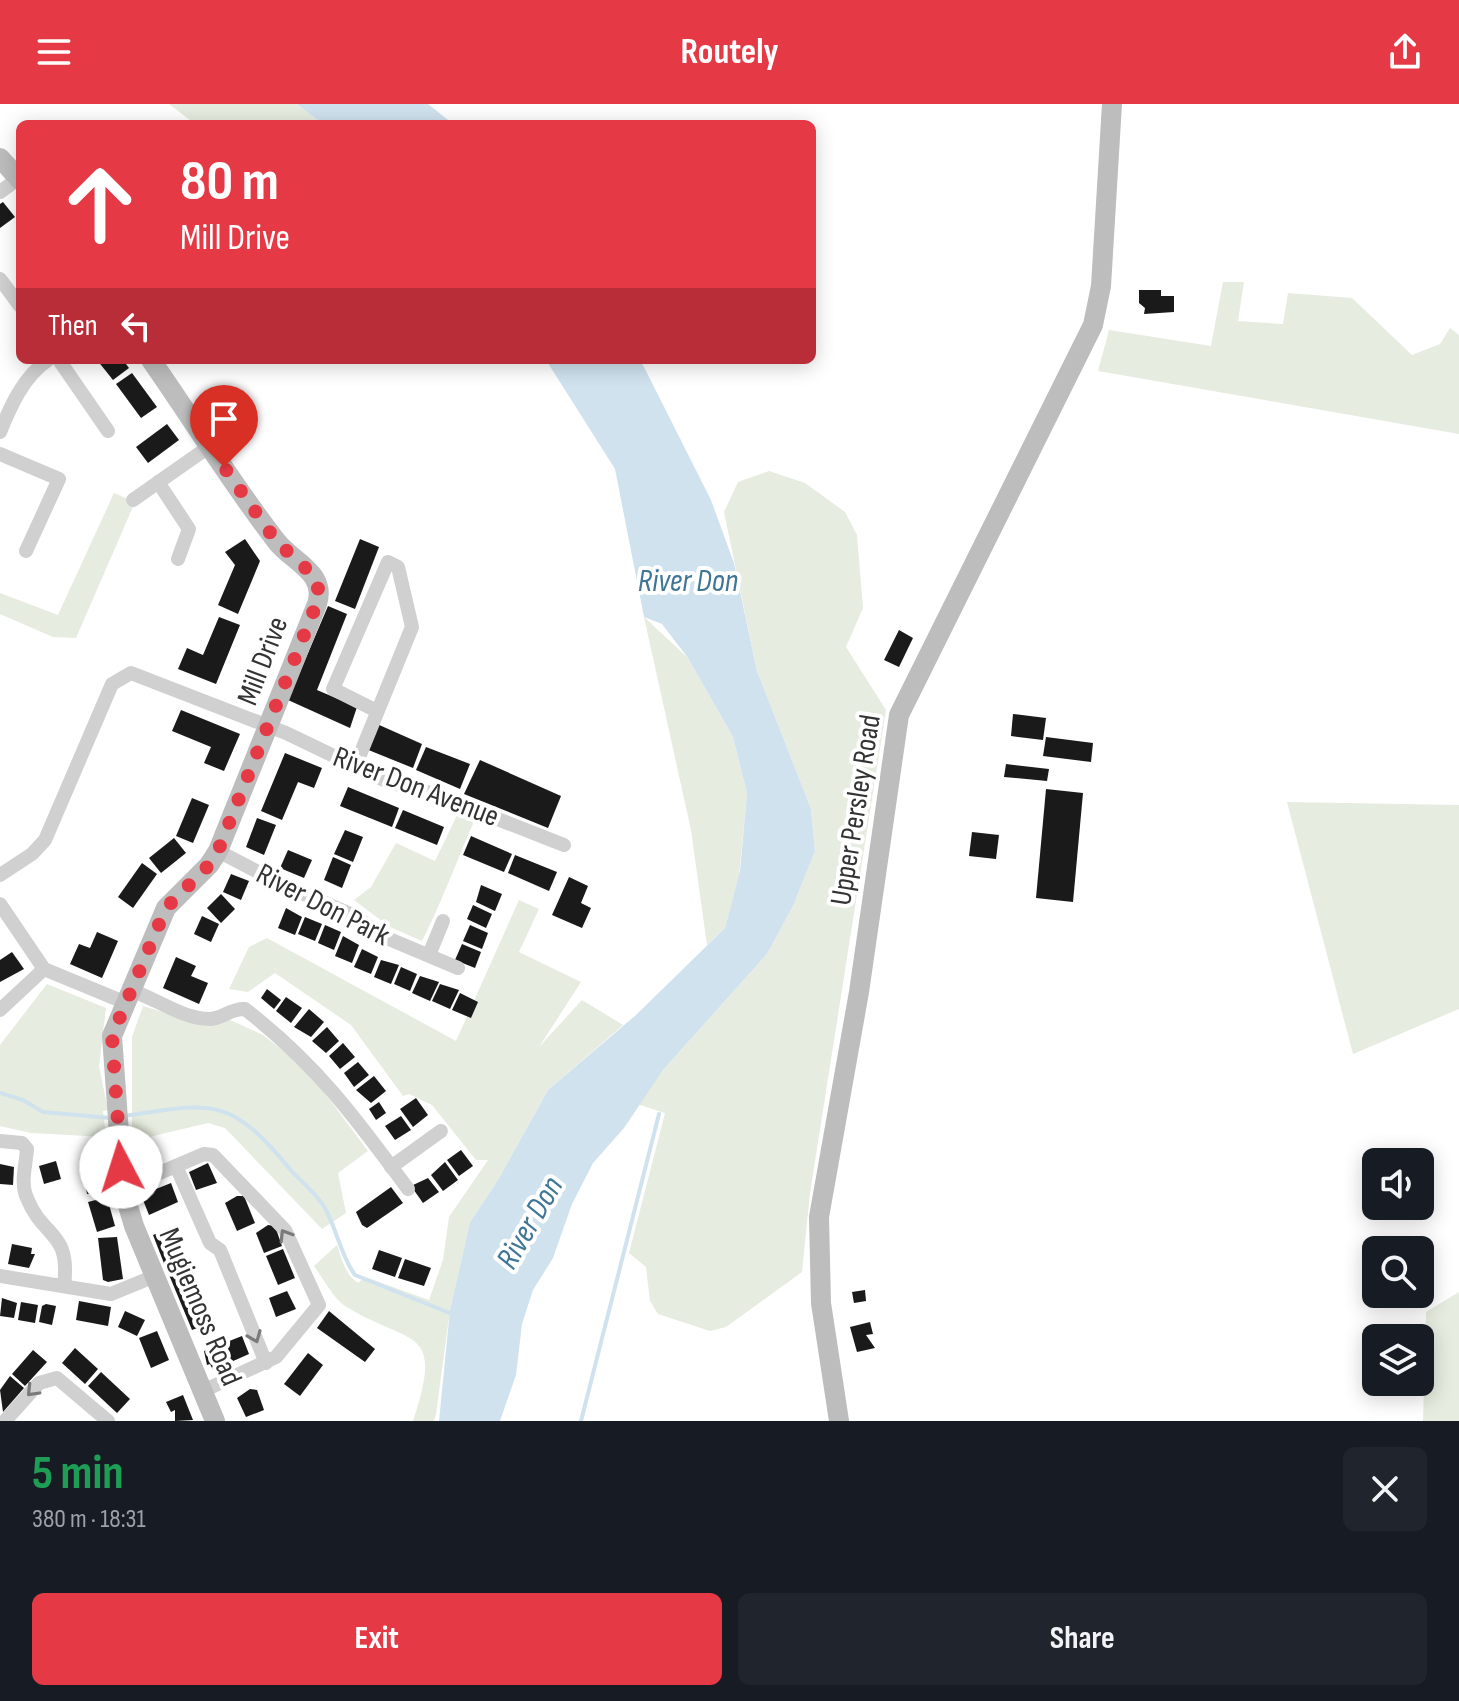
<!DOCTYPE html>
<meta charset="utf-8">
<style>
body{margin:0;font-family:"Sofia Sans Condensed",sans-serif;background:#20242c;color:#f1f3f6;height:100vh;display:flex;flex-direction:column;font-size:30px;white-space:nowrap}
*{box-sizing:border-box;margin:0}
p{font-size:26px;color:#9ea1a6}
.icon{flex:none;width:44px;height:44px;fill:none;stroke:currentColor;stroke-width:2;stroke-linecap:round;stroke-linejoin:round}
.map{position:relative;height:1317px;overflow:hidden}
.sheet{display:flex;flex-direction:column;background:#171b24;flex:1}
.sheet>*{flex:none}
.hud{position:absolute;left:16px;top:16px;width:800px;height:244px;border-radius:12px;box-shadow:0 4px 20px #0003;background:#e63946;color:#fff;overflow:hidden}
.tools{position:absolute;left:1362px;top:1044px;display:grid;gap:16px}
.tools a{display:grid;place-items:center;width:72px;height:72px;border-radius:12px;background:#171b24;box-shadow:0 4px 20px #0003;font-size:40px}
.pin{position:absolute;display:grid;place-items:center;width:68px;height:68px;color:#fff;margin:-82px -34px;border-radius:50% 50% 50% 0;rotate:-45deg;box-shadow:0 0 8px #0007}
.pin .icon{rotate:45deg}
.me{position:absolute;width:88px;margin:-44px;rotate:355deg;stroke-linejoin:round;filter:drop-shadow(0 0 6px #0008)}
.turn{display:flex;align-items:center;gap:28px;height:168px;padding:0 32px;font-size:36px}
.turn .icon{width:104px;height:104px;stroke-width:2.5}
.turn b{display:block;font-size:56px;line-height:68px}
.then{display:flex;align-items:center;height:76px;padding:0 32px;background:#0003;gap:16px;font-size:30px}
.round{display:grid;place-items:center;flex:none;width:84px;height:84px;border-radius:12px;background:#20242c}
.overview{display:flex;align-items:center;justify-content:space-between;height:136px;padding:0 32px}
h1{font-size:48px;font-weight:700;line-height:60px;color:#1e9e55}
.primary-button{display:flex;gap:16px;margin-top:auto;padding:16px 32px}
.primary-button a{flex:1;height:92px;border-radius:12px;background:#e63946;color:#fff;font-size:32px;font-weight:700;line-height:92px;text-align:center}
.primary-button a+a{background:#20242c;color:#f1f3f6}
header{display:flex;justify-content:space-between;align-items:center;height:104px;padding:0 32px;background:#e63946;color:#fff;font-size:36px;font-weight:700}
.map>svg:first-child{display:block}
.green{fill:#e6ecdf}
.water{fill:#cfe2ee}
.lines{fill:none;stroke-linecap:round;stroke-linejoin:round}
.stream{stroke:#cfe2ee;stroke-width:4}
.building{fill:#1a1a1a}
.street{stroke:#d0d0d0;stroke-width:14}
.secondary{stroke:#bdbdbd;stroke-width:20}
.oneway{stroke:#7a7a7a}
.route{stroke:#e63946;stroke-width:14;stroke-dasharray:0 25.2}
.labels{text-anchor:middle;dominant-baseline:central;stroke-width:8;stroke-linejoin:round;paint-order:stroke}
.street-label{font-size:30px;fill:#333;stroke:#fff}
.water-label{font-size:32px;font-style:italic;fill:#3f7597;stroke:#fff}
</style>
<header><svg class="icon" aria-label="menu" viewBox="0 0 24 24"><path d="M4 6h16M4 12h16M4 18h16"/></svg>Routely<svg class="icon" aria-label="share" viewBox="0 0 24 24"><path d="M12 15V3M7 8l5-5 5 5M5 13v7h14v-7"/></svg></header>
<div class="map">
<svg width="1459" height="1317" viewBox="0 0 1459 1317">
<rect width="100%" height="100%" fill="#fff"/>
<!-- green -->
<g class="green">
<path d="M169 0H297L323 20H195Z"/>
<path d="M1223 178H1244L1238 217 1283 220 1288 189 1352 194 1412 251 1440 240 1450 224 1459 231V330L1098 267 1109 226 1211 242Z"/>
<path d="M769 367 805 379 845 408 857 431 863 504 846 543 886 606 810 1089 802 1168 726 1223 710 1227 658 1210 650 1197 646 1163 629 1149 665 1009 637 1000 663 966 767 850 793 802 815 747 811 705 757 567 724 408 738 378Z"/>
<path d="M114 389 135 398 76 534 53 533 0 510V489L58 511Z"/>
<path d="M644 513 688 554 733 633 747 689 739 772 725 824 707 841 691 726Z"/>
<path d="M1287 698 1459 701V905L1353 950Z"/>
<path d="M459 707 476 713C457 755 443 796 422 837L390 823 354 796 371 783 396 739 435 757Z"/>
<path d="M519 796 539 805 519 848 581 878 539 943 582 896 623 921 548 986 498 1076 470 1118 450 1206 436 1310 434 1317H413C445 1220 411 1243 345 1202 333 1194 323 1174 314 1162L337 1141C342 1155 345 1171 358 1179L365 1173 429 1196 443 1156 449 1113 488 1056H476L432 1001 409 990 403 992 351 921 275 869 248 888 229 885 249 843 267 834 456 937Z"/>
<path d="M47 880 106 904 99 962 108 1006 103 1007 106 1033 31 1029 0 1022V941Z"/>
<path d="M143 902 208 922 230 916 263 931 307 965 368 1047 338 1069 346 1109 322 1125 225 1024 208 1019 132 1037V933Z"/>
<path d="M1459 1188V1317H1423L1426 1208Z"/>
</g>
<!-- water -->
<g class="water">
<path d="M297 0H428L453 20H323Z"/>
<path d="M546 256H640L646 267 711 396 734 459 757 567 811 705 815 747 793 802 767 850 663 966 624 1024 593 1059 572 1100 553 1154 533 1186 522 1220 516 1271 500 1317H439L450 1206 470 1118 498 1076 548 986 636 911 725 824 740 767 747 689 733 633 688 554 662 520 644 513 615 365Z"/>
</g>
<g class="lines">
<!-- stream -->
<g class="stream">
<path d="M0 989 23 996 43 1008 111 1014"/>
<path d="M124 1012C211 999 229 991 289 1064 300 1077 317 1090 325 1104 337 1126 341 1152 355 1171L452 1210"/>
<path d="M581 1317 659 1010"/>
</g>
</g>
<!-- building -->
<g class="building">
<path d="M3 98 15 113 0 124V100Z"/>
<path d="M1139 186H1161V192H1174V208L1144 210 1145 204 1139 199Z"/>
<path d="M97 256H123L129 264 113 276Z"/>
<path d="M132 269 157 303 141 314 116 280Z"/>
<path d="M167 320 179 336 148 359 136 343Z"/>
<path d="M245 435 260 457 238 510 218 501 235 461 225 448Z"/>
<path d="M360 435 379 443 355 505 335 497Z"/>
<path d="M328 502 347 510 317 586 357 603 350 624 288 596Z"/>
<path d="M219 513 240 521 216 580 178 565 187 544 203 551Z"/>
<path d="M899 526 913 534 899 563 884 556Z"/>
<path d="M181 606 240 630 224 667 204 659 211 643 172 627Z"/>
<path d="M1013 610 1046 614 1043 636 1011 632Z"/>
<path d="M377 620 422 640 413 664 366 645Z"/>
<path d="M1046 633 1093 639 1091 658 1043 652Z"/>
<path d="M426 643 470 660 460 685 416 666Z"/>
<path d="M285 649 322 664 314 684 298 678 282 716 261 707Z"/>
<path d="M480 656 561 692 548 724 464 690Z"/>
<path d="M1006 660 1049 665 1047 677 1004 673Z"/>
<path d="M348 683 399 704 392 723 340 702Z"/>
<path d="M1046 685 1083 689 1073 798 1036 794Z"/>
<path d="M192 694 209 701 193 739 176 732Z"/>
<path d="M403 706 444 723 437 741 395 724Z"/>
<path d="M257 714 276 721 264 751 246 743Z"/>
<path d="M345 726 363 733 353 758 334 750Z"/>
<path d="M972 728 999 731 996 755 969 752Z"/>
<path d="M471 732 512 750 504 768 463 751Z"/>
<path d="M174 734 186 749 161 769 149 754Z"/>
<path d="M288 746 312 756 304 774 280 764Z"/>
<path d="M515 751 557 768 549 787 508 769Z"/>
<path d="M333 753 351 761 342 784 324 776Z"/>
<path d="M142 759 157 770 133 804 118 793Z"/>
<path d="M231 770 249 777 241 796 223 788Z"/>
<path d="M569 773 588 782 581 799 591 804 582 824 552 811Z"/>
<path d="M481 781 502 790 495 807 476 798Z"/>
<path d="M221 790 235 805 221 819 207 804Z"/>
<path d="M473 801 492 810 486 824 467 815Z"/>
<path d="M286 804 302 813 295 831 278 824Z"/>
<path d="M202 812 219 820 211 838 194 830Z"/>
<path d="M305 813 322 820 315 837 298 830Z"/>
<path d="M325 821 341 828 334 846 318 839Z"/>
<path d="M470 821 488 829 482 845 463 837Z"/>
<path d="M97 828 118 837 102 874 70 860 79 840 90 844Z"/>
<path d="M343 832 359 841 352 859 335 852Z"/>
<path d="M462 840 481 848 475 864 455 856Z"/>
<path d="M362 845 378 853 371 870 354 863Z"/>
<path d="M12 848 24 865 0 878V856Z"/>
<path d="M176 853 196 862 191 872 208 879 199 900 163 884Z"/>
<path d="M381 856 399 861 391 880 374 873Z"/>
<path d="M401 863 417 870 410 887 394 880Z"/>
<path d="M420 872 439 878 430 897 412 889Z"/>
<path d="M440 880 459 886 450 905 432 897Z"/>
<path d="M267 885 281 896 274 905 261 894Z"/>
<path d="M460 889 478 898 471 914 452 906Z"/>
<path d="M286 893 302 904 291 919 276 907Z"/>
<path d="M309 905 324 918 311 933 294 923Z"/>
<path d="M327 923 339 937 326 949 312 937Z"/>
<path d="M343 939 355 953 340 965 329 952Z"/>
<path d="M358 958 369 971 354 983 344 969Z"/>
<path d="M374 972 386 987 371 999 356 986Z"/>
<path d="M416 994 428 1011 413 1023 400 1005Z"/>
<path d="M379 998 386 1009 376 1016 369 1005Z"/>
<path d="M401 1012 411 1026 395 1036 385 1022Z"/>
<path d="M461 1046 473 1062 459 1072 447 1056Z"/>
<path d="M87 1055 103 1056 106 1088 87 1090 82 1058Z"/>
<path d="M56 1057 61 1075 44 1080 39 1062Z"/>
<path d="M445 1058 458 1076 443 1087 431 1071Z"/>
<path d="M208 1059 217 1079 196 1086 189 1068Z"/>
<path d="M0 1060 14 1063 13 1081 0 1080Z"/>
<path d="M428 1074 439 1088 423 1099 411 1082Z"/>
<path d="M171 1079 178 1098 149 1111 141 1091Z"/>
<path d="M391 1083 403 1099 367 1124 362 1121 356 1108Z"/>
<path d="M237 1092H244L255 1119 237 1127 225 1099Z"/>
<path d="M107 1093 115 1122 97 1128 88 1098Z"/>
<path d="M268 1121 275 1122 282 1142 264 1149 256 1129Z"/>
<path d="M172 1123 184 1155 165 1162 153 1131Z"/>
<path d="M117 1133 123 1175 108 1178 103 1176 98 1134Z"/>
<path d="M12 1140 32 1144 31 1150H35L29 1164 8 1160Z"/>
<path d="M283 1145 295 1174 278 1181 266 1152Z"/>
<path d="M379 1146 402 1154 395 1173 372 1165Z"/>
<path d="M405 1155 431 1164 424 1182 398 1174Z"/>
<path d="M186 1158 211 1219 192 1226 167 1166Z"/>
<path d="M865 1186 866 1197 854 1199 852 1188Z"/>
<path d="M287 1187 296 1205 276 1213 269 1194Z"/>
<path d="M2 1194 17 1199 14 1214 0 1212Z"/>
<path d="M79 1197 111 1203 108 1222 76 1216Z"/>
<path d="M21 1198 38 1201 35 1219 18 1216Z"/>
<path d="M46 1200 56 1202 52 1221 39 1218 42 1202Z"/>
<path d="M125 1207 145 1216 137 1232 118 1223Z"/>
<path d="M329 1207 375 1245 365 1258 317 1224Z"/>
<path d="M870 1218 873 1230 866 1231 875 1244 857 1248 850 1223Z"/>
<path d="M157 1227 169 1256 151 1264 139 1234Z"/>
<path d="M242 1232 249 1250 213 1266 210 1260 207 1261 204 1247Z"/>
<path d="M75 1244 98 1265 85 1280 62 1259Z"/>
<path d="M33 1246 47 1258 25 1282 12 1270Z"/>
<path d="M308 1249 323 1261 300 1292 284 1280Z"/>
<path d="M101 1268 130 1295 117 1309 88 1282Z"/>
<path d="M10 1272 24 1284 3 1308 0 1286Z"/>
<path d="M250 1285 257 1286 264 1306 246 1313 237 1294Z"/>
<path d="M183 1291 193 1316 175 1317V1306L171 1308 166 1298Z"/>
</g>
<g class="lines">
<!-- street -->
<g class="street">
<path d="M0 88 19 74"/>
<path d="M0 175 20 202"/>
<path d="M59 256 108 327"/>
<path d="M0 328C11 301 24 272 48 256"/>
<path d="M0 350 59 375 26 447"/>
<path d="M158 378 189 425 178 455"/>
<path d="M133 396 210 342"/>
<path d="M355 663 412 523 398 463 388 458 333 585 377 607"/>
<path d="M218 747 277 778 357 813 382 832 458 864"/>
<path d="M0 771 32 750 45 736 112 580 131 569 286 629 388 678 431 689 564 741"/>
<path d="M0 800 44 865 124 898"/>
<path d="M429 851 443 817"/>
<path d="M130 886C155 894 183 915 209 915 222 915 231 904 245 905 317 961 355 1013 408 1085"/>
<path d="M0 906 44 865"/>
<path d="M0 1037 22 1039 27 1045C26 1061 20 1079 27 1094 43 1135 71 1126 64 1182"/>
<path d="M176 1062 210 1139 220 1146 266 1259"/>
<path d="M391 1063 441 1027"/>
<path d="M143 1076 204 1050 213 1051 285 1126 319 1201 276 1253 203 1287"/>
<path d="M0 1172 111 1190 155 1172"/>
<path d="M5 1317 39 1279 57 1274 108 1317"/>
</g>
<!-- secondary -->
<g class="secondary">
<path d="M0 54 20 76"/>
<path d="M151 256C193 316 232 380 277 438 293 458 327 469 317 500L218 747 209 761 166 804 112 932 123 1085 134 1122 215 1317"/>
<path d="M839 1317 821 1199 819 1113 859 888 899 611 1093 221 1101 182 1112 0"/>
</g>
</g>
<!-- one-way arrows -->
<defs><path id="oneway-chevron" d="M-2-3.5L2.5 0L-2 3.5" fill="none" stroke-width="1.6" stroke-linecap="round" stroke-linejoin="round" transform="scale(2)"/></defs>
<g class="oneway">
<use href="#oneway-chevron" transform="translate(285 1131) rotate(-122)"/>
<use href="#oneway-chevron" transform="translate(255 1233) rotate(68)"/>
<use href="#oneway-chevron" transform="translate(32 1287) rotate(134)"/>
</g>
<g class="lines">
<!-- route -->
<path class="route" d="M121 1063 112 932 166 804 209 761 218 747 320 491 314 472 276 437 224 363"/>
</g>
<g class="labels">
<!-- street labels -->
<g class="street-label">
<text transform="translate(263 557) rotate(-69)">Mill Drive</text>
<text transform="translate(416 683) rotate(21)">River Don Avenue</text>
<text transform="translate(856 706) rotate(-81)">Upper Persley Road</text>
<text transform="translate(323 801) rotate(27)">River Don Park</text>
<text transform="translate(200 1203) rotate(67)">Mugiemoss Road</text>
</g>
<!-- water labels -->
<g class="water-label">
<text x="688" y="477">River Don</text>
<text transform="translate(530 1119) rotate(-60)">River Don</text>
</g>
</g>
</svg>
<div class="tools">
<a><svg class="icon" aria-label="sound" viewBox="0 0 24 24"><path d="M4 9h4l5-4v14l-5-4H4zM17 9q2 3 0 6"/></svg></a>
<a><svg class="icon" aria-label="search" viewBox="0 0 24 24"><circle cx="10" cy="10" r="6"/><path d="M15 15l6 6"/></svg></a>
<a><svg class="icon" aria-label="layers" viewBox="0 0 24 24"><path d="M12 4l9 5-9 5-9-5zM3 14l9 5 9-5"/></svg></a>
</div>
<div class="pin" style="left:224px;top:363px;background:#d93025"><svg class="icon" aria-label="arrive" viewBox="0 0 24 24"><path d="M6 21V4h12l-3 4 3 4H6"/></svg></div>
<svg class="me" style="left:121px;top:1063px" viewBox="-20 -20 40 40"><circle r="19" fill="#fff"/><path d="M0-13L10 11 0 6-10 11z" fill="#e63946"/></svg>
<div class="hud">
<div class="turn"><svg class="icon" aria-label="ahead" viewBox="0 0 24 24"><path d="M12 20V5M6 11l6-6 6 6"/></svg><div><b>80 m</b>Mill Drive</div></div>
<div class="then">Then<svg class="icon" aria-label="left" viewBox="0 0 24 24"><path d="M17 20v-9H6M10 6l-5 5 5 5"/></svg></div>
</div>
</div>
<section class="sheet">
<div class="overview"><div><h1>5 min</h1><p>380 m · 18:31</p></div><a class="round"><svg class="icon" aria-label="close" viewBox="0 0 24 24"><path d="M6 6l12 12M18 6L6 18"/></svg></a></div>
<div class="primary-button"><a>Exit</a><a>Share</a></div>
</section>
